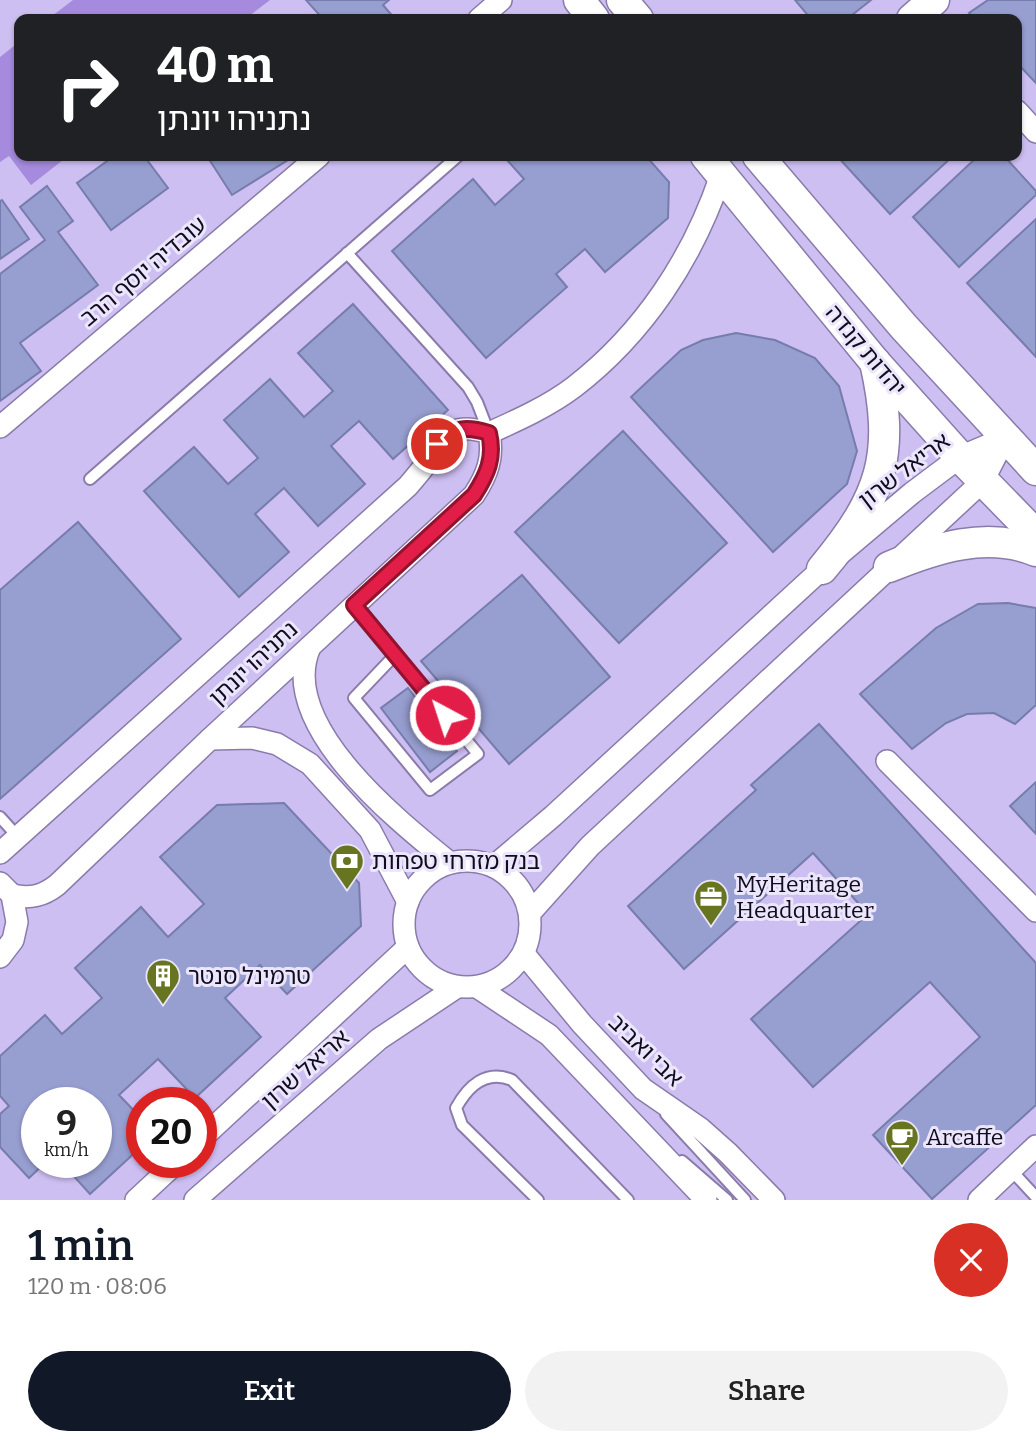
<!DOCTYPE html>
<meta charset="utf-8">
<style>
body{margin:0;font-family:Bitter,"Noto Sans Hebrew",serif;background:#f2f2f2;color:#222;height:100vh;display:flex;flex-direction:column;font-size:26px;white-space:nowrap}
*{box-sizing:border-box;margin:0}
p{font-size:23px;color:#767676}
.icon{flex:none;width:38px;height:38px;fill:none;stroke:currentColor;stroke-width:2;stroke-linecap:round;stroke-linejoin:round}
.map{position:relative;height:1200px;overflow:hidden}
.panel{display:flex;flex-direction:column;background:#fff;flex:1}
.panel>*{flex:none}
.hud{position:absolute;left:14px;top:14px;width:1008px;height:147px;border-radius:14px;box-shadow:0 2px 5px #0004;background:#202124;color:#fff;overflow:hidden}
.speed{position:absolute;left:21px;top:1087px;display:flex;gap:14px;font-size:35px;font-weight:700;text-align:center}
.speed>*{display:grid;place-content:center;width:91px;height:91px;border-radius:50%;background:#fff;box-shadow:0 2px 5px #0004;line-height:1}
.speed small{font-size:18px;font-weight:400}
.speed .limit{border:10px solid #d22;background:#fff;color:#111}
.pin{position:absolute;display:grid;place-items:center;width:60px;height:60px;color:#fff;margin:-30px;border:4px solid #fff;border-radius:50%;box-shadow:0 2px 7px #0007}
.me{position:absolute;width:77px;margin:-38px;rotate:320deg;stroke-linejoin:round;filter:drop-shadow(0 0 5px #0008)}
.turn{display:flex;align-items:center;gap:24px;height:147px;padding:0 28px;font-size:32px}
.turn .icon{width:91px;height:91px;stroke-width:2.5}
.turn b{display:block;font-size:49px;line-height:60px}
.round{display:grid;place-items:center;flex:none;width:74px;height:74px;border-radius:37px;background:#f2f2f2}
.overview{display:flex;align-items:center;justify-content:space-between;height:119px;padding:0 28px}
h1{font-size:42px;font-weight:600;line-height:52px;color:#111827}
.primary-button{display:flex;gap:14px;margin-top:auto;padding:14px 28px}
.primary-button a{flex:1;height:80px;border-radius:42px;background:#111827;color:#fff;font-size:28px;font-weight:600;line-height:80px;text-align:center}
.primary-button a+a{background:#f2f2f2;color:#222}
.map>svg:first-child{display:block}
.green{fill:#a58ade}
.building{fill:#979ed0;stroke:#767cac;stroke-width:2}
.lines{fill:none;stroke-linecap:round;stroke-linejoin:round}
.lane-casing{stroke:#8a7bab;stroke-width:14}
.street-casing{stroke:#8a7bab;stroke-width:24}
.secondary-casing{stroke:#8a7bab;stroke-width:33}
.lane{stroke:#fff;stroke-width:10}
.street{stroke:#fff;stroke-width:21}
.secondary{stroke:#fff;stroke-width:30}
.route-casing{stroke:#92132f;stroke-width:18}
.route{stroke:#e11d48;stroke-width:12}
.labels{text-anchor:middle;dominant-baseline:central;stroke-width:6;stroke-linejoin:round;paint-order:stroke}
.street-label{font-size:23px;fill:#110b1d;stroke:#ebe6fb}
.poi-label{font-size:23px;fill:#110b1d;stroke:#ebe6fb;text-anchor:start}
</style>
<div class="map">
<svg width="1036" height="1200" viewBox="0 0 1036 1200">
<rect width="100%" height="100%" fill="#cebff3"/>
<!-- green -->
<g class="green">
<path d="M73 0H270L245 19H48Z"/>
<path d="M19 42V156H68L31 185 9 156 0 162V57Z"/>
</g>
<!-- building -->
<g class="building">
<path d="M306 0H389L383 5 395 19H323Z"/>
<path d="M795 0H871L847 19H811Z"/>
<path d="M988 0H1036V83L1017 63V19H975L969 13Z"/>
<path d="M114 156H144L168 188 111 230 77 183Z"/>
<path d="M207 156H285L288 160 232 195Z"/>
<path d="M512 156H646L669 182 668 218 605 272 585 249 556 274 567 287 486 358 392 251 473 179 495 205 524 179 507 160Z"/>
<path d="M837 156H953L890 214Z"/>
<path d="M978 156H1004L1036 191V195L959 267 913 217Z"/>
<path d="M47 186 73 221 58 232 98 285 20 343 41 371 0 401V274L45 240 20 207Z"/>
<path d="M2 200 29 239 0 259V201Z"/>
<path d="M1036 219V357L967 283Z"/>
<path d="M353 304 448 410 393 459 359 421 331 446 365 484 318 526 284 488 255 514 289 552 239 597 144 491 194 447 228 484 258 458 224 420 270 379 304 417 333 391 298 353Z"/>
<path d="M736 333 775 340 815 358 839 386 857 451 847 484 773 552 631 397 681 350 703 340Z"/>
<path d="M623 431 727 543 619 643 515 532Z"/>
<path d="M78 522 181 639 0 799V590Z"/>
<path d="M522 575 610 677 509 764 421 661Z"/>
<path d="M1008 603 1036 608V705L1015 724 994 713 967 714 946 723 912 749 860 694 936 628 978 604Z"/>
<path d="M408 688 457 751 430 772 381 708Z"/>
<path d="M819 724 1036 963V1105L932 1199 873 1135 980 1037 930 982 813 1087 751 1019 868 914 813 853 684 969 628 906 756 790 751 785Z"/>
<path d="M1036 782V834L1010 806Z"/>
<path d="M284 803 359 883 361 926 287 994 260 965 225 998 261 1037 195 1098 158 1059 119 1095 142 1119V1146L90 1194 61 1162H96V1102H37V1162H46L29 1178 0 1147V1114L9 1106 0 1096V1056L45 1015 62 1034 102 998 75 968 141 907 168 937 204 904 160 857 217 805Z"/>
</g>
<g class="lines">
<!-- lane casing -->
<g class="lane-casing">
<g id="lane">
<path d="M347 253 468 387 477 402 489 433"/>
<path d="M90 479 458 156"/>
<path d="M354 605 478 754 430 790 354 698 395 655"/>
<path d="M0 817 18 837"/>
<path d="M666 1114 745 1200"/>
<path d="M682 1161 727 1200"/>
<path d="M1011 1170 1036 1197"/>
<path d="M538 1200 462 1125 456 1108C468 1086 486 1069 512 1080L628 1200"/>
</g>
</g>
<!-- street casing -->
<g class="street-casing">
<g id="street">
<path d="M479 19 501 0"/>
<path d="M1017 111 1036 132"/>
<path d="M0 427 319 156"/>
<path d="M489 433C518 420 549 406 574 387 644 333 693 258 721 175"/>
<path d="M310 647C276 724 397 820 450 863"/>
<path d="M210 739 252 738 277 744 310 764 370 830 408 902"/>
<path d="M887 761 1036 911"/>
<path d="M0 853 408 486C414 479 420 472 426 464 446 435 450 421 489 433 494 458 487 475 474 495L210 739 57 885C43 896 30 899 12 895"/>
<circle cx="467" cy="924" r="63"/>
<path d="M494 866 553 816 822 569 912 493 960 457 1005 438"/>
<path d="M0 883 12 895 17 922 13 940 0 957"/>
<path d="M530 913 590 846 983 481 1005 438"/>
<path d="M524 954 582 1024 643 1089 701 1129 728 1153 774 1200"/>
<path d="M477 987 549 1035 706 1200"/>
<path d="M201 1139 408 947"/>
<path d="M136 1200 177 1162"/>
<path d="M195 1200 379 1039 457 987"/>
<path d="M979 1200 1036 1146"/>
</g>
</g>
<!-- secondary casing -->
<g class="secondary-casing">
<g id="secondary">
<path d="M579 0 594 19"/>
<path d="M622 0 638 19"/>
<path d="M912 19 934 0"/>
<path d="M706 156 874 361 960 457 1036 535"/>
<path d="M758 156 904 327 1036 470"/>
<path d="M889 567C935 548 987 531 1036 551"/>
<path d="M822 569C882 497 896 455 875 362"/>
</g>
</g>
<!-- lane -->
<use href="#lane" class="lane"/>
<!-- street -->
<use href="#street" class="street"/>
<!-- secondary -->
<use href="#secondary" class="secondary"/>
</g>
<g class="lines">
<!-- route casing -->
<g class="route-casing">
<path id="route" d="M437 444C455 427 466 426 489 433 495 458 487 475 474 495L354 605 445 715"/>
</g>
<!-- route -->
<use href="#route" class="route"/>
</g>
<!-- icons -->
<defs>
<g id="bank-pin" transform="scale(1.75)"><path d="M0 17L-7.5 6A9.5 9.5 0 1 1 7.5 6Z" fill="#677420" stroke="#ebe6fb"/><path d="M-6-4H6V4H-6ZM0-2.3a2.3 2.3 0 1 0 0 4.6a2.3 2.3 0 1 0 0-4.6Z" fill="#fff"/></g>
<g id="office-pin" transform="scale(1.75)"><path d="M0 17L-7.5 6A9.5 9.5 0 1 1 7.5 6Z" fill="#677420" stroke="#ebe6fb"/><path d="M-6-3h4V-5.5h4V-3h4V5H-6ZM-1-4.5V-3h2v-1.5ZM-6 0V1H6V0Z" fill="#fff"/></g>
<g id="building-pin" transform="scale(1.75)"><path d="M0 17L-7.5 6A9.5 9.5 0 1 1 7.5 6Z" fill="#677420" stroke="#ebe6fb"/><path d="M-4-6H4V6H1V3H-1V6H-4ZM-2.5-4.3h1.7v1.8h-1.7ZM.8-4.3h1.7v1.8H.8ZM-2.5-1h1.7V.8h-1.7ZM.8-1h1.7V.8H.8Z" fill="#fff"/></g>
<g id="cafe-pin" transform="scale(1.75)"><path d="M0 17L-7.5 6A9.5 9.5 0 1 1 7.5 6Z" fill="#677420" stroke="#ebe6fb"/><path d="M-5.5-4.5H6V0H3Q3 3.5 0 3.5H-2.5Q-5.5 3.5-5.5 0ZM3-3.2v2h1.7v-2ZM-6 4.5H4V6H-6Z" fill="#fff"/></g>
</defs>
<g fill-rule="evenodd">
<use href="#bank-pin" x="347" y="861"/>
<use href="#office-pin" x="711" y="897"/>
<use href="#building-pin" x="163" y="976"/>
<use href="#cafe-pin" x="902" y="1137"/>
</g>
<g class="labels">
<!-- street labels -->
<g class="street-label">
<text transform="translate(143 271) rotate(-40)">עובדיה יוסף הרב</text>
<text transform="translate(866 350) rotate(50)">יהדות קנדה</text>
<text transform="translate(904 470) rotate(-37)">אריאל שרון</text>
<text transform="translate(253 663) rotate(-43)">נתניהו יונתן</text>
<text transform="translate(646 1050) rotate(44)">אבי ואביב</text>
<text transform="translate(305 1069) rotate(-41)">אריאל שרון</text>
</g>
<!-- poi labels -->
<g class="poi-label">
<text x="372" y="861">בנק מזרחי טפחות</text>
<text x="736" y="884">MyHeritage<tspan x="736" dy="26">Headquarter</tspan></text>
<text x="188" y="976">טרמינל סנטר</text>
<text x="926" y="1137">Arcaffe</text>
</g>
</g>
</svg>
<div class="speed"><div>9<small>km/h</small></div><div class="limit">20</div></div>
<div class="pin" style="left:437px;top:444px;background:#d93025"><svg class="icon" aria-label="arrive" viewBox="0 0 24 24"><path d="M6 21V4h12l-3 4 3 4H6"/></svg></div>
<svg class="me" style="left:445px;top:715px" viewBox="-20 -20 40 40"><circle r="17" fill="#e11d48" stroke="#fff" stroke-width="3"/><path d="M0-11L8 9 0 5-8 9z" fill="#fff"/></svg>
<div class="hud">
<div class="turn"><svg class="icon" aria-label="right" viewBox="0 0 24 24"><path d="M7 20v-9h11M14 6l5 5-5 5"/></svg><div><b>40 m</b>נתניהו יונתן</div></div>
</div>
</div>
<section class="panel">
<div class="overview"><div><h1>1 min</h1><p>120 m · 08:06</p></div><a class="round" style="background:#d93025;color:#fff"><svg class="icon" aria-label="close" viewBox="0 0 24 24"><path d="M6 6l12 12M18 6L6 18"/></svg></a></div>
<div class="primary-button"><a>Exit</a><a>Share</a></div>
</section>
